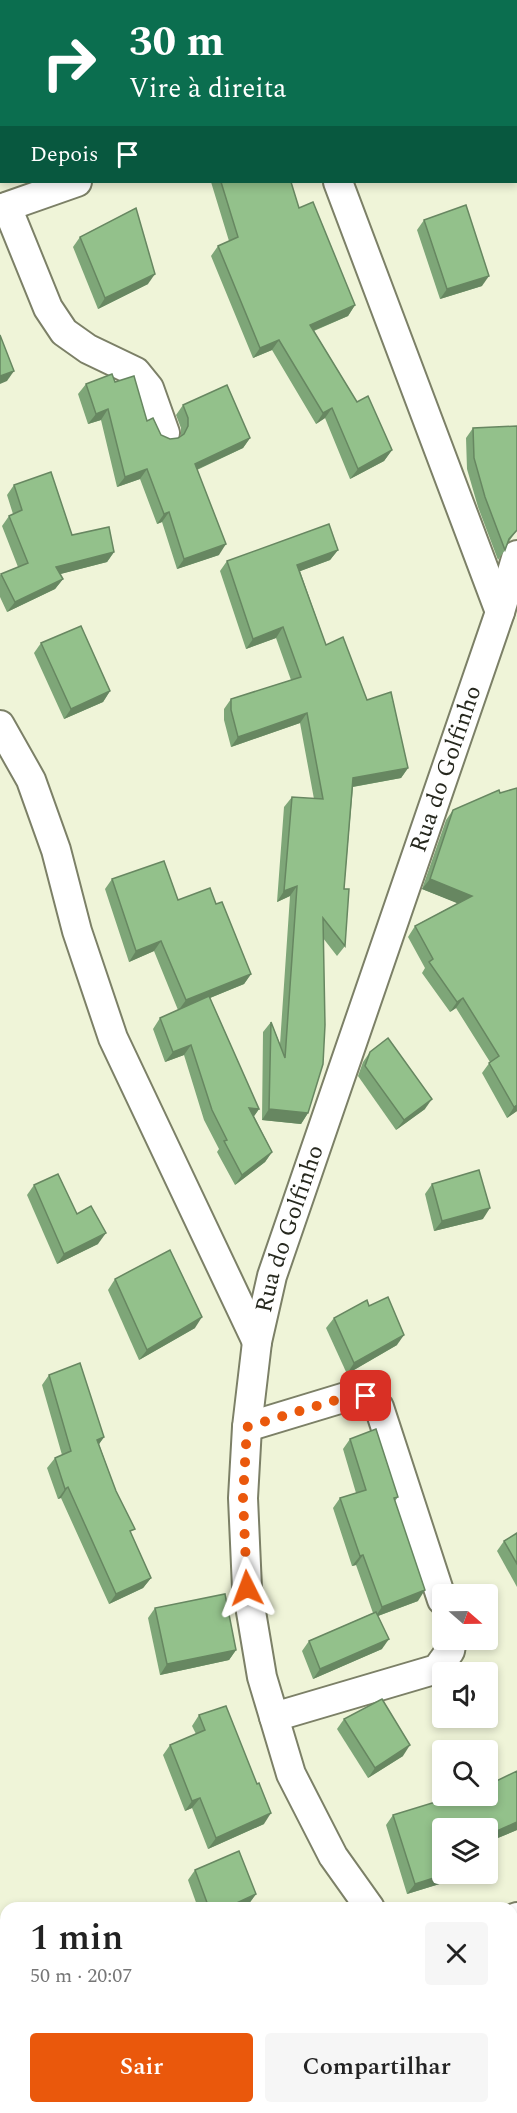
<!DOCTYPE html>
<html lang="pt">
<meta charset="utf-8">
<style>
body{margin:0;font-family:Spectral,serif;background:#f6f6f6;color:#222;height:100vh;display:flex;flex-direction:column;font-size:22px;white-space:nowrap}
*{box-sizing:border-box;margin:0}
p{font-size:20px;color:#767676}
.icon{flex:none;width:33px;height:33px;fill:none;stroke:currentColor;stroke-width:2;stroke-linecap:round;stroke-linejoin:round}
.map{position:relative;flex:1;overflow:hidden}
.sheet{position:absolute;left:0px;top:1902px;width:518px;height:212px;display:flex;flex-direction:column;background:#fff;border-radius:18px 18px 0 0;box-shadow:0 3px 9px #0003}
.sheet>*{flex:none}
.top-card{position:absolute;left:0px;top:0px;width:518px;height:183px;box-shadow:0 3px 9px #0003;background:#0b6e4f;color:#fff;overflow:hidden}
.needle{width:39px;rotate:110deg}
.fabs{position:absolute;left:432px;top:1584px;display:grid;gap:12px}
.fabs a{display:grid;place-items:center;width:66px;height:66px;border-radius:6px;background:#fff;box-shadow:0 3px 9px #0003;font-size:30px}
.pin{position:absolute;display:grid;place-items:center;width:51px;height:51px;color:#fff;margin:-26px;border-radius:12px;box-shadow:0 3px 9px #0006}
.me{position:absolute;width:66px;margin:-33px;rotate:357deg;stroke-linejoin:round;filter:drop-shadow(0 0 4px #0008)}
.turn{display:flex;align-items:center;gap:21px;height:126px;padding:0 30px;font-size:27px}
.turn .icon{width:78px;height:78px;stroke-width:2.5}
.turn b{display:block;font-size:42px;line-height:51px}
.then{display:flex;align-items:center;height:57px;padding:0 30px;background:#0003;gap:12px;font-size:22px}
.round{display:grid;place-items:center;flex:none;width:63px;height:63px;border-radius:6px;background:#f6f6f6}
.summary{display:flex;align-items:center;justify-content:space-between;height:102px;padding:0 30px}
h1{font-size:36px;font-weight:600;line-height:45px}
.cta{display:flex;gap:12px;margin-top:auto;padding:12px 30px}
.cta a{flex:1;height:69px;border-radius:6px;background:#ea580c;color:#fff;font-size:24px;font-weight:600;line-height:69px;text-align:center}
.cta a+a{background:#f6f6f6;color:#222}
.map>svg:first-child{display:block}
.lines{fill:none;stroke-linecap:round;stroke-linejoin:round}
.minor-casing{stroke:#7c8067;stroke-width:32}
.minor{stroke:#fff;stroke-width:28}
.wall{fill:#7ea678}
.shaded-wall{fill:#678761}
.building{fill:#93c18b;stroke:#678761;stroke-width:1.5}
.route{stroke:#ea580c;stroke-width:10;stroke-dasharray:0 18}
.labels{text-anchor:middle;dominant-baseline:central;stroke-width:4.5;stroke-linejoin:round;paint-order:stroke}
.street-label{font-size:24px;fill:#26281e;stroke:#fff}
</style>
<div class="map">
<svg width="517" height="2113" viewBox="0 0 517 2113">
<rect width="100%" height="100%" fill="#eff4d8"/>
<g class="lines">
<!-- minor casing -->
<g class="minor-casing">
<g id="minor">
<path d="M516 49 517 48"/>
<path d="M338 182 500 612"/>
<path d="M7 207 48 308 64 332 88 349 136 372 149 388 165 433"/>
<path d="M0 209 77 182"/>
<path d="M0 725 31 780 56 850 77 931 113 1038 257 1342"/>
<path d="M247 1427 346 1397 366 1396 379 1407 442 1600"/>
<path d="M274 1717 437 1669 450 1651 452 1640"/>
<path id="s1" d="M370 1908 333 1856 291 1774 262 1677 247 1588 243 1498 247 1427 257 1342 272 1276 500 612 517 555"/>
<path d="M512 1919 517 1917"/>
<path d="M0 2047H6"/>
<path d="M500 2108 504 2113"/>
</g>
</g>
<!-- minor -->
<use href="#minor" class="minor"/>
</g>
<!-- wall -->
<g class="wall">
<path d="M5 0H27L24 2H6Z"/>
<path d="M59 0H137V2H60Z"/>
<rect x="184" y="0" width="46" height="2"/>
<path d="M344 0H424L419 2H344Z"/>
<path d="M211 182H291L299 208 355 305 348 316 314 331 357 402 392 450 384 461 350 479 325 418 316 424 272 350 253 358 211 256 218 246 229 241Z"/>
<path d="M424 220 482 286 440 299 417 230Z"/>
<path d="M80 237 148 284 98 309 73 247Z"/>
<path d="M115 382 147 421 161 435 170 439 178 438 181 436V428L176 415 183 405 250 438 243 448 197 470 219 555 177 569 162 522 157 524 140 479 117 487 101 420 88 424 78 394 86 384Z"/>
<path d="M473 428 517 530 508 543 505 550 498 560 478 507 467 469 466 438Z"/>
<path d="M14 485 72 535 114 552 107 562 60 574 63 579 55 589 7 612 0 597V575L18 567 2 526 9 516 13 514 7 495Z"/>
<path d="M338 550 330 560 300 571 326 645 367 700 408 768 401 778 353 787 344 889 345 946 337 956 323 938 308 1113 301 1124 262 1120 263 1032 271 1022 280 1044 290 896 277 902 284 807 292 797 314 799 300 723 231 747 224 720V709L231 699 291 680 276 638 246 649 220 571 227 561Z"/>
<path d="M41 643 110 691 103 702 64 719 34 653Z"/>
<path d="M517 788V1111L507 1118 482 1073 490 1062 456 1008 450 1012 422 973 425 968 408 937 415 926 458 903 422 889 446 820 453 810Z"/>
<path d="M112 879 178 900 216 904 251 974 244 984 210 998 259 1109 254 1116 272 1152 265 1162 235 1185 217 1152 219 1149 204 1120 184 1055 165 1062 153 1029 160 1018 178 1010 154 951 129 962 105 889Z"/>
<path d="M370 1052 425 1109 396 1130 358 1076 363 1062Z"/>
<path d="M432 1184 483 1219 434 1231 425 1194Z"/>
<path d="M34 1185 77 1214 98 1244 57 1264 27 1195Z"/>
<path d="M115 1279 195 1328 139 1360 108 1290Z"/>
<path d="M369 1306 397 1345 347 1374 326 1328 334 1318Z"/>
<path d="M49 1375 104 1437 99 1444 131 1534 151 1578 143 1588 109 1604 61 1498 58 1499 47 1468 55 1458 62 1455 42 1385Z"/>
<path d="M350 1439 398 1497 395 1501 418 1601 378 1616 382 1649 313 1679 302 1651 309 1641 373 1613 356 1565 352 1566 333 1508 340 1498 356 1493 343 1449Z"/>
<path d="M517 1533V1587L497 1551 504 1541Z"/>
<path d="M155 1608 236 1650 229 1660 160 1675 148 1618Z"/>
<path d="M199 1715 264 1824 208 1849 192 1808 185 1811 163 1755 170 1745 196 1734 192 1726Z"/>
<path d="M344 1719 403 1756 368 1778 337 1729Z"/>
<path d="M517 1771V1830L488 1842V1828L442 1874H472L407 1894 386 1825 393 1815 488 1796Z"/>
<path d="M195 1870 256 1894 248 1905 241 1908H198L188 1880Z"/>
<path d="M512 1945 517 1957V1967L515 1969H517V2028L512 2018Z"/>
<path d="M517 2031V2071L512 2063V2034Z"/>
<path d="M517 2096V2104L514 2099Z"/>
<path d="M187 2108H234L237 2113H190Z"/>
<path d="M334 2108H377L367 2113H337Z"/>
</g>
<!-- shaded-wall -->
<g class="shaded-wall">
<path d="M15 0H27L24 2H14Z"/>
<path d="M398 0H424L419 2H393Z"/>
<path d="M155 274 148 284 98 309 105 298Z"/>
<path d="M489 276 482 286 440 299 447 289Z"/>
<path d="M355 305 348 316 303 335 310 325Z"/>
<path d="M279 340 272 350 253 358 260 348Z"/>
<path d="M14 371 7 381 0 384V376Z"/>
<path d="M332 408 325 418 316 424 323 413Z"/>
<path d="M108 409 101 420 88 424 96 414Z"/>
<path d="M250 438 243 448 187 474 195 464Z"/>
<path d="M392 450 384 461 350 479 358 469Z"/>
<path d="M147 469 140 479 117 487 125 477Z"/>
<path d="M169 512 162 522 157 524 164 514Z"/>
<path d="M226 544 219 555 177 569 184 559Z"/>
<path d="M338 550 330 560 290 575 297 565Z"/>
<path d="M114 552 107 562 49 577 56 567Z"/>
<path d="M63 579 55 589 7 612 15 602Z"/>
<path d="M283 627 276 638 246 649 253 639Z"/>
<path d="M110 691 103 702 64 719 71 709Z"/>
<path d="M307 713 300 723 231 747 238 737Z"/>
<path d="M408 768 401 778 346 788 353 778Z"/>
<path d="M430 879 472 896 464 906 422 889Z"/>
<path d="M297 886 290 896 277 902 284 891Z"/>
<path d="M161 941 154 951 129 962 136 951Z"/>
<path d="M251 974 244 984 178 1011 186 1000Z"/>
<path d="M463 998 456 1008 450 1012 457 1002Z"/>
<path d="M191 1045 184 1055 165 1062 173 1052Z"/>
<path d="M432 1099 425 1109 396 1130 404 1120Z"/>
<path d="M517 1105V1111L507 1118 514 1107Z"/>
<path d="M249 1108 259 1109 252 1119Z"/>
<path d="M269 1109 308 1113 301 1124 262 1120Z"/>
<path d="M272 1152 265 1162 235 1185 242 1175Z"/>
<path d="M490 1208 483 1219 434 1231 442 1221Z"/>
<path d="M106 1233 98 1244 57 1264 64 1254Z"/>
<path d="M202 1317 195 1328 139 1360 147 1350Z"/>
<path d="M404 1335 397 1345 347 1374 354 1363Z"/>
<path d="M104 1437 97 1447V1440Z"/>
<path d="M68 1487 61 1498 58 1499 65 1489Z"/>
<path d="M363 1555 356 1565 352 1566 360 1556Z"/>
<path d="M151 1578 143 1588 109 1604 116 1594Z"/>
<path d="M425 1590 418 1601 375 1617 382 1607Z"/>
<path d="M389 1639 382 1649 313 1679 320 1669Z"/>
<path d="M236 1650 229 1660 160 1675 167 1664Z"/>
<path d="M410 1745 403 1756 368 1778 375 1768Z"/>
<path d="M200 1798 192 1808 185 1811 192 1801Z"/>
<path d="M271 1813 264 1824 208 1849 216 1838Z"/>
<path d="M517 1822V1830L488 1842V1835Z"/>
<path d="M446 1874H472L407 1894 415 1884Z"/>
<path d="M256 1894 248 1905 241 1908H226Z"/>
<path d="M517 1964V1967L512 1975V1967Z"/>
<path d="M363 2108H377L367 2113H354Z"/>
</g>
<!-- building -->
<g class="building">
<path d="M71 0H137V2H72Z"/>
<path d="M195 0H230V2H196Z"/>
<path d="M354 0H398L393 2H354Z"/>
<path d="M221 182H291L299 208 313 202 355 305 310 325 357 402 368 396 392 450 358 469 332 408 323 413 279 340 260 348 218 246 238 237Z"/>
<path d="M466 205 489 276 447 289 424 220Z"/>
<path d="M136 208 155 274 105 298 80 237Z"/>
<path d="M0 335 14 371 0 376Z"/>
<path d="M112 374 115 382 134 376 147 421 153 418 161 435 170 439 178 438 184 434 188 426V418L183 405 227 385 250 438 195 464 226 544 184 559 169 512 164 514 147 469 125 477 108 409 96 414 86 384Z"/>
<path d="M517 426V530L509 539 505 550 485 497 474 458 473 428Z"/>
<path d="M51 472 72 535 109 527 114 552 56 567 63 579 15 602 1 574 28 563 9 516 22 510 14 485Z"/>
<path d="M329 524 338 550 297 565 326 645 343 637 367 700 391 692 408 768 353 778 344 889H349L345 946 323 918 325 1025 323 1064 308 1113 269 1109 271 1022 285 1058 297 886 284 891 292 797 323 799 307 713 238 737 231 710V699L301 677 283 627 253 639 227 561Z"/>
<path d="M81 626 110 691 71 709 41 643Z"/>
<path d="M517 788V1105L514 1107 489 1063 499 1056 463 998 457 1002 429 962 433 959 415 926 472 896 430 879 453 810 499 790 500 793Z"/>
<path d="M164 861 178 900 210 888 216 904 222 902 251 974 186 1000 161 941 136 951 112 879Z"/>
<path d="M209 996 259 1109 249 1108 272 1152 242 1175 224 1141 227 1140 212 1110 191 1045 173 1052 160 1018Z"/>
<path d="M388 1038 432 1099 404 1120 365 1066 370 1052Z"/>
<path d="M479 1170 490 1208 442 1221 432 1184Z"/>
<path d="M58 1174 77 1214 91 1206 106 1233 64 1254 34 1185Z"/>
<path d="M170 1250 202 1317 147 1350 115 1279Z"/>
<path d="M388 1297 404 1335 354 1363 334 1318 367 1300 369 1306Z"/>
<path d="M80 1363 104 1437 97 1440 116 1491 135 1529 130 1531 151 1578 116 1594 68 1487 65 1489 55 1458 71 1451 49 1375Z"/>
<path d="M376 1429 398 1497 394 1498 425 1590 382 1607 363 1555 360 1556 340 1498 366 1490 350 1439Z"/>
<path d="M517 1533V1564L504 1541Z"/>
<path d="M225 1594 236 1650 167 1664 155 1608Z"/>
<path d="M376 1612 389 1639 320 1669 309 1641Z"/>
<path d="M382 1699 410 1745 375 1768 344 1719Z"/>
<path d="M226 1706 257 1784 259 1783 271 1813 216 1838 200 1798 192 1801 170 1745 205 1730 199 1715Z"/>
<path d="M517 1771V1822L488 1835V1828H442V1874H446L415 1884 393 1815 455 1796H488V1785Z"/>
<path d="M239 1851 256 1894 226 1908H209L195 1870Z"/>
<path d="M512 1945 517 1957V1964L512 1967Z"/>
<path d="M517 1969V2005L512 1995V1971Z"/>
<path d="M517 2031V2050L512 2042V2034Z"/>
<path d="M1 2101 6 2113H0V2102Z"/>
<path d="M200 2108H234L237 2113H203Z"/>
<path d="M351 2108H363L354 2113Z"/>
<path d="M494 2108 500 2113H487Z"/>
</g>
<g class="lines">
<!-- route -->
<path class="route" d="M247 1588 243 1498 247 1427 346 1397 366 1396"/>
</g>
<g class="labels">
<!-- street labels -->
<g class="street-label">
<text stroke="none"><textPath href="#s1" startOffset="1198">Rua do Golfinho</textPath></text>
<text stroke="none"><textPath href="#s1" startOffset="712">Rua do Golfinho</textPath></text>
</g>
</g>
</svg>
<div class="fabs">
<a><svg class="needle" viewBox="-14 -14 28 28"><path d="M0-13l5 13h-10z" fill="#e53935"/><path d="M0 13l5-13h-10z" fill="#767676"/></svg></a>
<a><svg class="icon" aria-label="sound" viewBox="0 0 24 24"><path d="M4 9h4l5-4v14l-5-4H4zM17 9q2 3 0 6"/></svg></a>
<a><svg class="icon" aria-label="search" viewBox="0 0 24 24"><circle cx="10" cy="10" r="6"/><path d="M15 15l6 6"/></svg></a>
<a><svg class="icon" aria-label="layers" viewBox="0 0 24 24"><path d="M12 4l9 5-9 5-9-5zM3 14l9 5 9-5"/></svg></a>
</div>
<div class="pin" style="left:366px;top:1396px;background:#d93025"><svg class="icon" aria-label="arrive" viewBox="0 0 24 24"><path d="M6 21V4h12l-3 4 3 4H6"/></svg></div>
<svg class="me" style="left:247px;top:1588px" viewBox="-20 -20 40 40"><path d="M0-17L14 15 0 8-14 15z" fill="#ea580c" stroke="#fff" stroke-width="4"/></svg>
<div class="top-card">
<div class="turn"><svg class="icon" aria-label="right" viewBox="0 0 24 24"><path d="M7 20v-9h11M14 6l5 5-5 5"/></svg><div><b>30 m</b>Vire à direita</div></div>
<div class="then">Depois<svg class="icon" aria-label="arrive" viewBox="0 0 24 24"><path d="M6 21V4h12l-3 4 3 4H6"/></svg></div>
</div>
<section class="sheet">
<div class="summary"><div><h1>1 min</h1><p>50 m · 20:07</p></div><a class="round"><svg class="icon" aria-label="close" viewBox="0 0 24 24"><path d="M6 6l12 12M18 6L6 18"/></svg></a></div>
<div class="cta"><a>Sair</a><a>Compartilhar</a></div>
</section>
</div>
